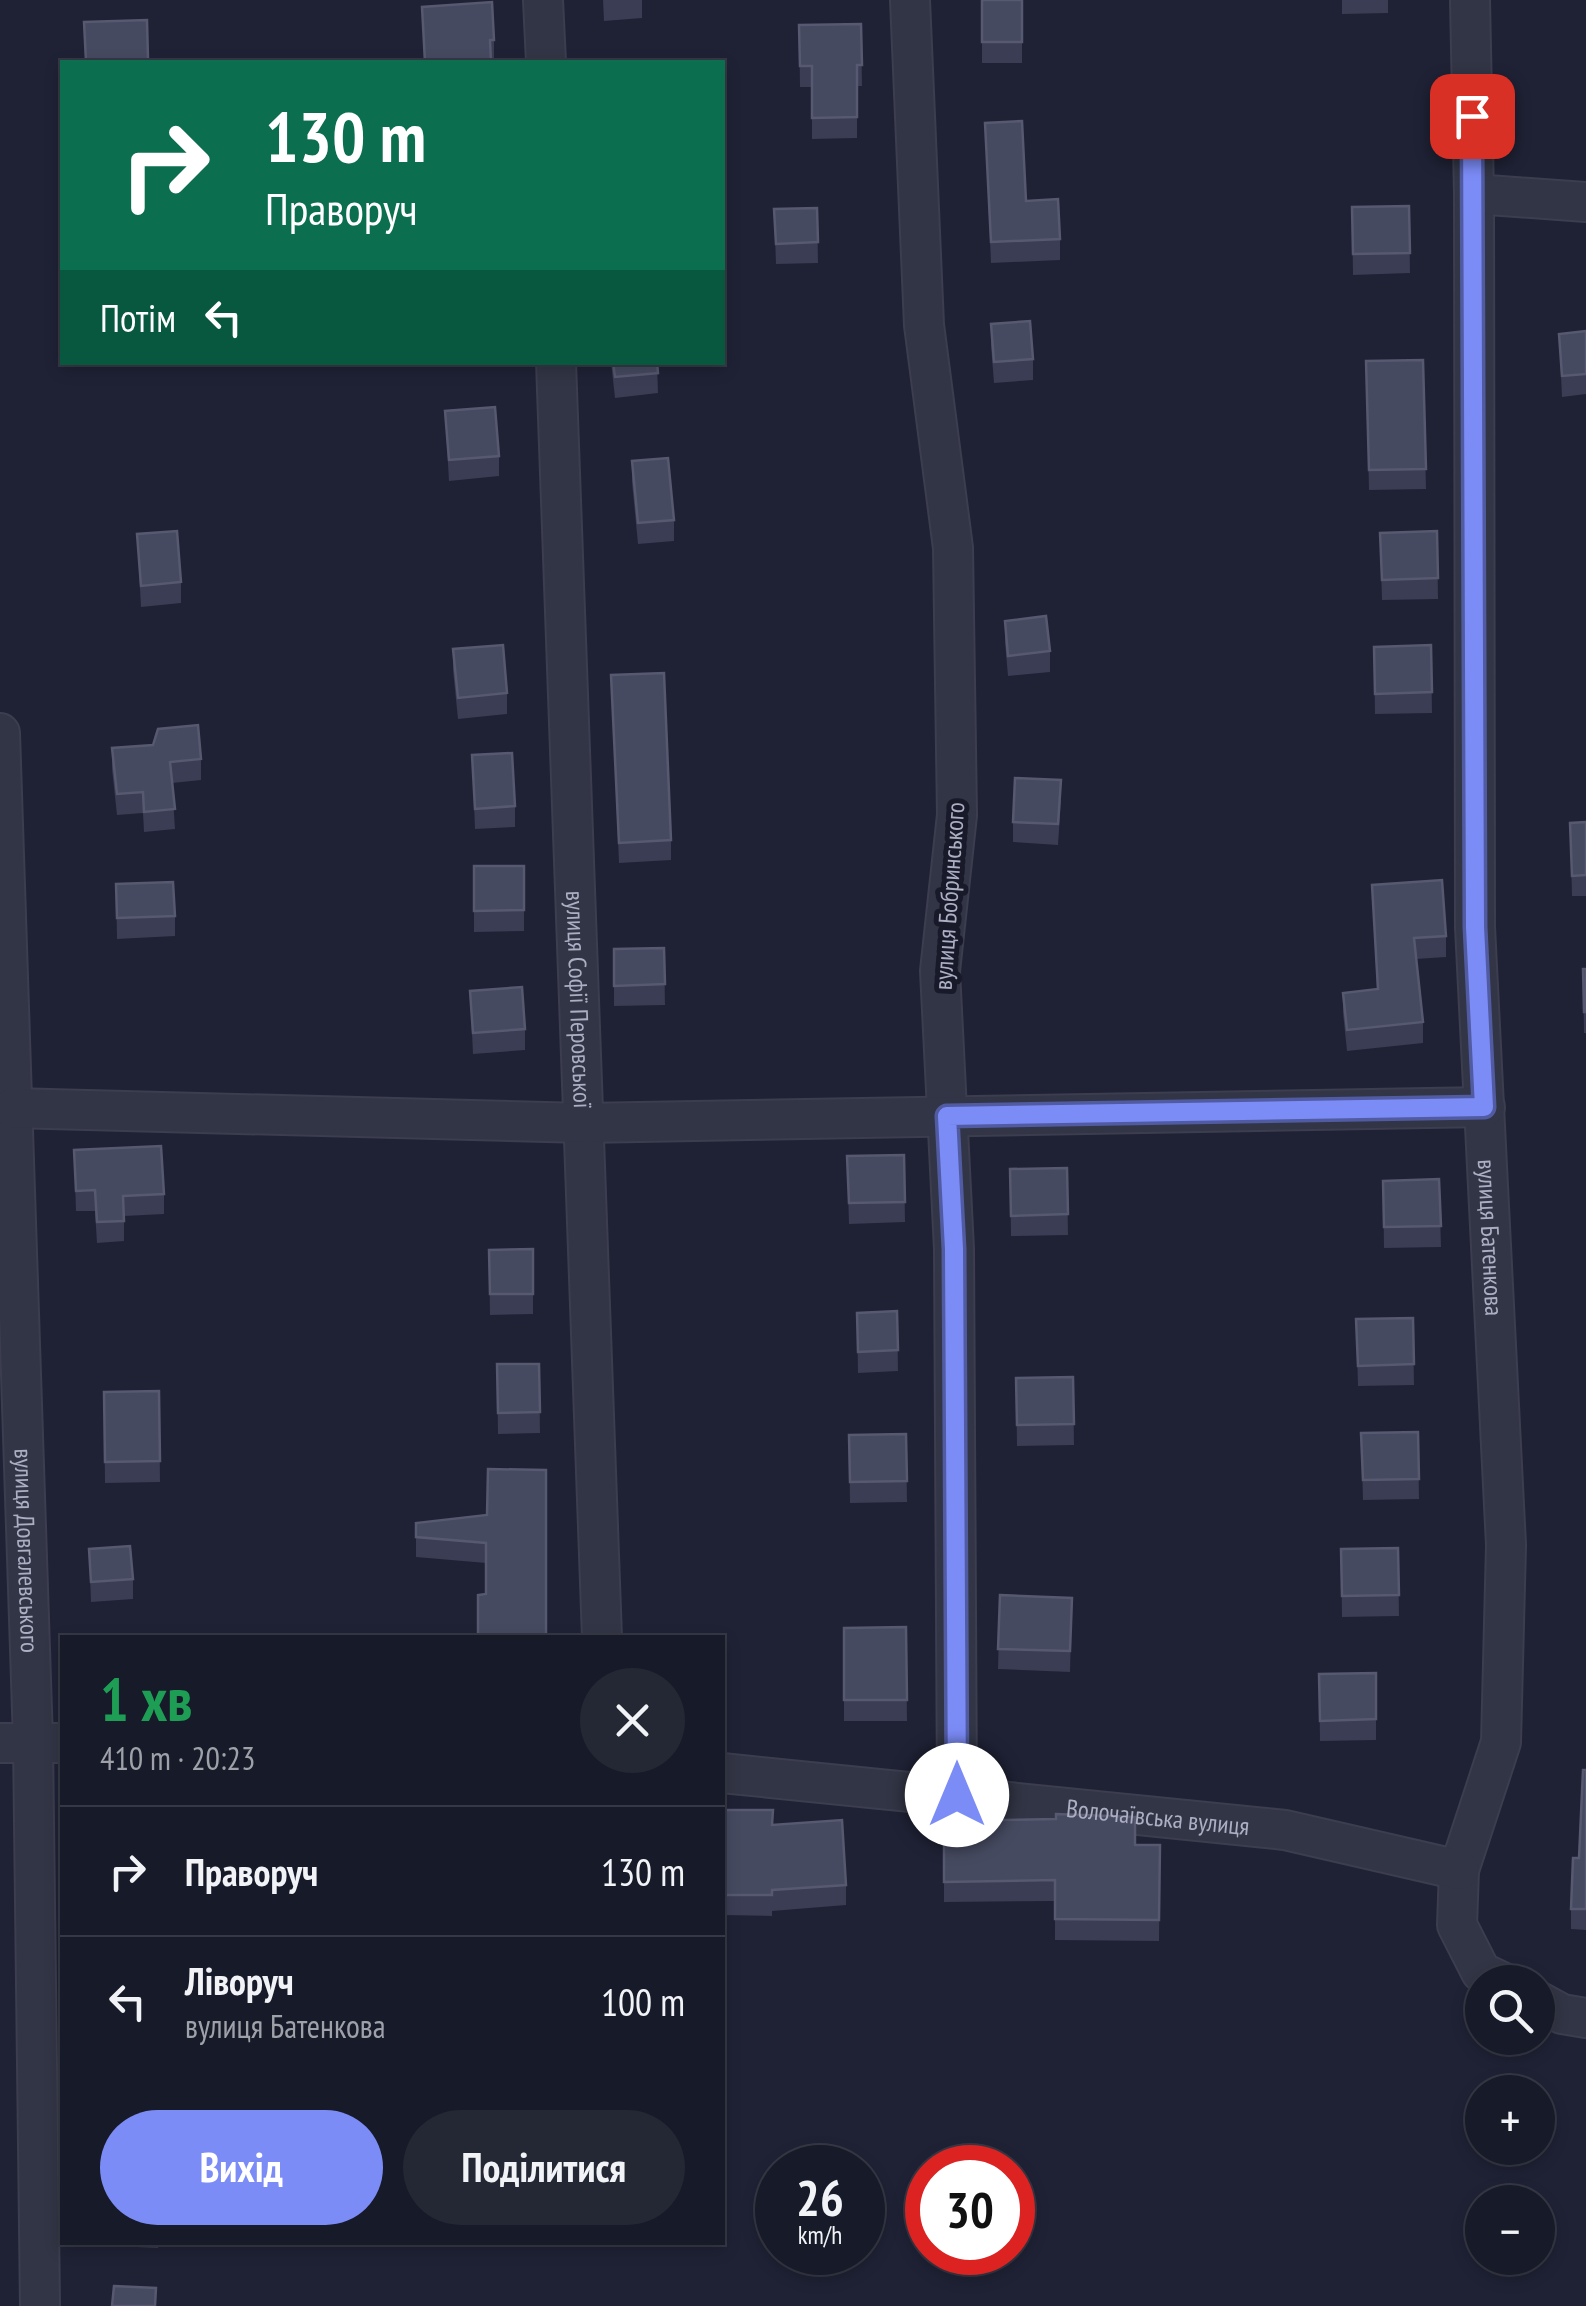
<!DOCTYPE html>
<html lang="uk">
<meta charset="utf-8">
<style>
body{margin:0;font-family:"PT Sans Narrow",sans-serif;background:#242734;color:#f1f3f6;height:100vh;display:flex;flex-direction:column;font-size:38px;white-space:nowrap}
*{box-sizing:border-box;margin:0}
p{font-size:32px;color:#9ea1a8}
.icon{flex:none;width:55px;height:55px;fill:none;stroke:currentColor;stroke-width:2;stroke-linecap:round;stroke-linejoin:round}
.map{position:relative;flex:1;overflow:hidden}
.side{position:absolute;left:60px;top:1635px;width:665px;height:610px;display:flex;flex-direction:column;background:#171a28;border-radius:0px;box-shadow:0 5px 15px #0003,0 0 0 2px #363845}
.side>*{flex:none}
.hud{position:absolute;left:60px;top:60px;width:665px;height:305px;border-radius:0px;box-shadow:0 5px 15px #0003,0 0 0 2px #363845;background:#0b6e4f;color:#fff;overflow:hidden}
.buttons{position:absolute;left:1465px;top:1965px;display:grid;gap:20px}
.buttons a{display:grid;place-items:center;width:90px;height:90px;border-radius:50%;background:#171a28;box-shadow:0 5px 15px #0003,0 0 0 2px #363845;font-size:50px}
.speed{position:absolute;left:755px;top:2145px;display:flex;gap:20px;font-size:50px;font-weight:700;text-align:center}
.speed>*{display:grid;place-content:center;width:130px;height:130px;border-radius:50%;background:#171a28;box-shadow:0 5px 15px #0003,0 0 0 2px #363845;line-height:1}
.speed small{font-size:25px;font-weight:400}
.speed .limit{border:15px solid #d22;background:#fff;color:#111}
.pin{position:absolute;display:grid;place-items:center;width:85px;height:85px;color:#fff;margin:-42px;border-radius:20px;box-shadow:0 5px 15px #0006}
.me{position:absolute;width:110px;margin:-55px;rotate:0deg;stroke-linejoin:round;filter:drop-shadow(0 0 8px #0008)}
.turn{display:flex;align-items:center;gap:35px;height:210px;padding:0 40px;font-size:45px}
.turn .icon{width:130px;height:130px;stroke-width:2.5}
.turn b{display:block;font-size:70px;line-height:85px}
.then{display:flex;align-items:center;height:95px;padding:0 40px;background:#0003;gap:20px;font-size:38px}
.round{display:grid;place-items:center;flex:none;width:105px;height:105px;border-radius:52px;background:#242734}
.headline{display:flex;align-items:center;justify-content:space-between;height:170px;padding:0 40px}
h1{font-size:60px;font-weight:800;line-height:75px;color:#1e9e55}
.button{display:flex;gap:20px;margin-top:auto;padding:20px 40px}
.button a{flex:1;height:115px;border-radius:60px;background:#7c8cf7;color:#fff;font-size:40px;font-weight:800;line-height:115px;text-align:center}
.button a+a{background:#242734;color:#f1f3f6}
ul{padding:0;list-style:none}
li{display:flex;align-items:center;gap:30px;height:130px;padding:0 40px;border-top:2px solid #363845}
li div{flex:1}
li b{display:block;font-size:38px}
li em{font-style:normal}
.map>svg:first-child{display:block}
.lines{fill:none;stroke-linecap:round;stroke-linejoin:round}
.street-casing{stroke:#3c3e4f;stroke-width:42}
.street{stroke:#323545;stroke-width:38}
.wall{fill:#3a3d54}
.building{fill:#464a60;stroke:#565970;stroke-width:2.5}
.route-casing{stroke:#515ba1;stroke-width:25}
.route{stroke:#7c8cf7;stroke-width:18}
.labels{text-anchor:middle;dominant-baseline:central;stroke-width:10;stroke-linejoin:round;paint-order:stroke}
.street-label{font-size:25px;fill:#acaec3;stroke:#181a2a}
</style>
<div class="map">
<svg width="1586" height="2306" viewBox="0 0 1586 2306">
<rect width="100%" height="100%" fill="#1f2235"/>
<g class="lines">
<!-- street casing -->
<g class="street-casing">
<g id="street">
<path d="M543 0 546 62"/>
<path d="M910 0 924 325 953 548 957 815 940 971 954 1249 957 1795"/>
<path id="s1" d="M1470 0 1474 194 1475 927 1506 1545 1501 1742 1459 1870 1457 1925 1481 1972 1502 1982"/>
<path d="M1474 194 1586 202"/>
<path id="s2" d="M556 362 602 1638"/>
<path id="s3" d="M0 733 33 1741 40 2306"/>
<path d="M12 1108 584 1123 1485 1107"/>
<path d="M0 1743H62"/>
<path id="s4" d="M722 1773 1285 1830 1459 1870"/>
<path d="M1538 2001 1562 2014 1586 2018"/>
</g>
</g>
<!-- street -->
<use href="#street" class="street"/>
</g>
<!-- wall -->
<g class="wall">
<path d="M603 0H642V18L604 21Z"/>
<rect x="982" y="0" width="40" height="63"/>
<path d="M1342 0H1388V13L1342 14Z"/>
<path d="M422 7 494 40V61H491V62H424Z"/>
<path d="M147 20 148 62H85L84 22Z"/>
<path d="M861 24 862 86H857V138L812 139V87H800L799 25Z"/>
<path d="M985 123 1026 201 1060 239V260L991 263Z"/>
<path d="M1409 206 1410 273 1353 275 1352 207Z"/>
<path d="M817 208 818 263 776 264 774 209Z"/>
<path d="M991 324 1033 359V380L994 383 991 345Z"/>
<path d="M1586 331V394L1562 397 1559 334Z"/>
<path d="M1423 360 1426 489 1369 490 1366 361Z"/>
<path d="M611 362H657L658 393 615 398Z"/>
<path d="M445 411 499 456V476L449 481Z"/>
<path d="M632 461 674 520V541L638 544 632 482Z"/>
<path d="M1437 531 1438 599 1382 600 1380 533Z"/>
<path d="M137 534 181 582V603L141 607Z"/>
<path d="M1005 621 1050 651V672L1008 676 1005 642Z"/>
<path d="M1431 645 1432 713 1375 714 1374 647Z"/>
<path d="M453 649 507 693V714L458 719 453 670Z"/>
<path d="M611 675 671 840V860L619 863Z"/>
<path d="M112 748 201 759V780L172 783 175 829 144 832 143 813 117 815 112 769Z"/>
<path d="M472 755 515 806V827L475 829Z"/>
<path d="M1061 800 1058 845 1013 842V822Z"/>
<path d="M1586 822V896H1572L1570 823Z"/>
<path d="M474 866H524V931L474 932Z"/>
<path d="M116 884 175 916V936L117 939Z"/>
<path d="M1372 885 1446 936V957L1416 959 1423 1022V1043L1347 1051 1343 1013V993L1377 989Z"/>
<path d="M664 948 665 1005 614 1006V949Z"/>
<path d="M1583 969H1586V1033H1584Z"/>
<path d="M470 991 525 1029V1050L473 1054Z"/>
<path d="M74 1150 164 1194V1214L124 1216V1241L97 1243 95 1211H76Z"/>
<path d="M904 1155 905 1222 849 1224 847 1156Z"/>
<path d="M1067 1168 1068 1235 1011 1236 1010 1169Z"/>
<path d="M1439 1179 1441 1247 1384 1248 1383 1181Z"/>
<path d="M533 1249V1314L490 1315 489 1250Z"/>
<path d="M897 1311 898 1371 858 1373 857 1313Z"/>
<path d="M1413 1318 1414 1385 1358 1386 1356 1319Z"/>
<path d="M497 1364H539L540 1433 498 1434Z"/>
<path d="M1073 1377 1074 1445 1017 1446 1016 1378Z"/>
<path d="M159 1391 160 1482 105 1483 104 1392Z"/>
<path d="M1418 1432 1419 1499 1363 1500 1361 1433Z"/>
<path d="M906 1434 907 1502 850 1503 849 1435Z"/>
<path d="M487 1515 486 1563 416 1557V1523Z"/>
<path d="M1398 1548 1399 1616 1342 1617 1341 1549Z"/>
<path d="M89 1549 133 1579V1599L91 1602Z"/>
<path d="M1000 1595 1072 1598 1070 1672 998 1669Z"/>
<path d="M906 1627 907 1721H844V1628Z"/>
<path d="M1376 1673V1740L1320 1741 1319 1674Z"/>
<path d="M1586 1770V1930L1571 1929V1909L1579 1858Z"/>
<path d="M722 1810 772 1825 846 1885V1905L772 1911V1916L722 1915Z"/>
<path d="M944 1821 1135 1845H1160L1159 1941 1055 1940V1901L944 1902Z"/>
<path d="M115 2242H159L158 2248 115 2246Z"/>
</g>
<!-- building -->
<g class="building">
<rect x="982" y="0" width="40" height="42"/>
<path d="M492 2 494 40H490L491 62H425L422 7Z"/>
<path d="M147 20 148 59 86 61 84 22Z"/>
<path d="M861 24 862 65H857V117L812 118V66H800L799 25Z"/>
<path d="M1022 121 1026 201 1058 199 1060 239 991 242 985 123Z"/>
<path d="M1409 206 1410 253 1353 254 1352 207Z"/>
<path d="M817 208 818 242 776 244 774 209Z"/>
<path d="M1030 321 1033 359 994 362 991 324Z"/>
<path d="M1586 331V374L1562 376 1559 334Z"/>
<path d="M1423 360 1426 469 1369 470 1366 361Z"/>
<path d="M613 362H657L658 373 615 377Z"/>
<path d="M495 407 499 456 449 460 445 411Z"/>
<path d="M668 458 674 520 638 523 632 461Z"/>
<path d="M177 531 181 582 141 586 137 534Z"/>
<path d="M1437 531 1438 578 1382 580 1380 533Z"/>
<path d="M1046 616 1050 651 1008 656 1005 621Z"/>
<path d="M503 645 507 693 458 698 453 649Z"/>
<path d="M1431 645 1432 692 1375 694 1374 647Z"/>
<path d="M664 673 671 840 619 843 611 675Z"/>
<path d="M198 725 201 759 170 762 175 809 144 812 143 792 117 794 112 748 153 745 158 729Z"/>
<path d="M512 753 515 806 475 809 472 755Z"/>
<path d="M1015 778 1061 780 1058 824 1013 822Z"/>
<path d="M1586 822V875L1572 876 1570 823Z"/>
<path d="M474 866H524V910L474 911Z"/>
<path d="M1442 880 1446 936 1414 938 1423 1022 1347 1030 1343 993 1378 989 1372 885Z"/>
<path d="M173 882 175 916 117 918 116 884Z"/>
<path d="M664 948 665 984 614 986V949Z"/>
<path d="M1583 969H1586V1012H1584Z"/>
<path d="M522 987 525 1029 473 1033 470 991Z"/>
<path d="M161 1146 164 1194 123 1196 124 1221 97 1222 95 1190 76 1191 74 1150Z"/>
<path d="M904 1155 905 1202 849 1203 847 1156Z"/>
<path d="M1067 1168 1068 1214 1011 1216 1010 1169Z"/>
<path d="M1439 1179 1441 1226 1384 1227 1383 1181Z"/>
<path d="M533 1249V1294H490L489 1250Z"/>
<path d="M897 1311 898 1350 858 1352 857 1313Z"/>
<path d="M1413 1318 1414 1364 1358 1366 1356 1319Z"/>
<path d="M497 1364H539L540 1412 498 1413Z"/>
<path d="M1073 1377 1074 1424 1017 1425 1016 1378Z"/>
<path d="M159 1391 160 1461 105 1462 104 1392Z"/>
<path d="M1418 1432 1419 1479 1363 1480 1361 1433Z"/>
<path d="M906 1434 907 1481 850 1482 849 1435Z"/>
<path d="M488 1469 546 1470V1638H478V1595L486 1594V1543L416 1537V1523L487 1515Z"/>
<path d="M130 1546 133 1579 91 1582 89 1549Z"/>
<path d="M1398 1548 1399 1595 1342 1596 1341 1549Z"/>
<path d="M1000 1595 1072 1598 1070 1651 998 1649Z"/>
<path d="M906 1627 907 1700H844V1628Z"/>
<path d="M1376 1673V1719L1320 1721 1319 1674Z"/>
<path d="M1583 1770H1586V1909H1571L1573 1858H1579Z"/>
<path d="M722 1810H773L772 1825 842 1820 846 1885 772 1890V1895H722Z"/>
<path d="M1056 1814 1135 1817V1845H1160L1159 1920 1055 1919V1880L944 1882V1821L1056 1819Z"/>
<path d="M114 2286 156 2288 155 2306H112Z"/>
</g>
<g class="lines">
<!-- route casing -->
<g class="route-casing">
<path id="route" d="M957 1795 954 1249 947 1116 1484 1107 1475 927 1472 116"/>
</g>
<!-- route -->
<use href="#route" class="route"/>
</g>
<g class="labels">
<!-- street labels -->
<g class="street-label">
<text transform="translate(949 896) rotate(-86)">вулиця Бобринського</text>
<text stroke="none"><textPath href="#s2" startOffset="638">вулиця Софії Перовської</textPath></text>
<text stroke="none"><textPath href="#s1" startOffset="1238">вулиця Батенкова</textPath></text>
<text stroke="none"><textPath href="#s3" startOffset="818">вулиця Довгалевського</textPath></text>
<text stroke="none"><textPath href="#s4" startOffset="438">Волочаївська вулиця</textPath></text>
</g>
</g>
</svg>
<div class="buttons">
<a><svg class="icon" aria-label="search" viewBox="0 0 24 24"><circle cx="10" cy="10" r="6"/><path d="M15 15l6 6"/></svg></a>
<a>+</a>
<a>−</a>
</div>
<div class="speed"><div>26<small>km/h</small></div><div class="limit">30</div></div>
<div class="pin" style="left:1472px;top:116px;background:#d93025"><svg class="icon" aria-label="arrive" viewBox="0 0 24 24"><path d="M6 21V4h12l-3 4 3 4H6"/></svg></div>
<svg class="me" style="left:957px;top:1795px" viewBox="-20 -20 40 40"><circle r="19" fill="#fff"/><path d="M0-13L10 11 0 6-10 11z" fill="#7c8cf7"/></svg>
<div class="hud">
<div class="turn"><svg class="icon" aria-label="right" viewBox="0 0 24 24"><path d="M7 20v-9h11M14 6l5 5-5 5"/></svg><div><b>130 m</b>Праворуч</div></div>
<div class="then">Потім<svg class="icon" aria-label="left" viewBox="0 0 24 24"><path d="M17 20v-9H6M10 6l-5 5 5 5"/></svg></div>
</div>
<section class="side">
<div class="headline"><div><h1>1 хв</h1><p>410 m · 20:23</p></div><a class="round"><svg class="icon" aria-label="close" viewBox="0 0 24 24"><path d="M6 6l12 12M18 6L6 18"/></svg></a></div>
<ul>
<li><svg class="icon" aria-label="right" viewBox="0 0 24 24"><path d="M7 20v-9h11M14 6l5 5-5 5"/></svg><div><b>Праворуч</b></div><em>130 m</em></li>
<li><svg class="icon" aria-label="left" viewBox="0 0 24 24"><path d="M17 20v-9H6M10 6l-5 5 5 5"/></svg><div><b>Ліворуч</b><p>вулиця Батенкова</p></div><em>100 m</em></li>
</ul>
<div class="button"><a>Вихід</a><a>Поділитися</a></div>
</section>
</div>
